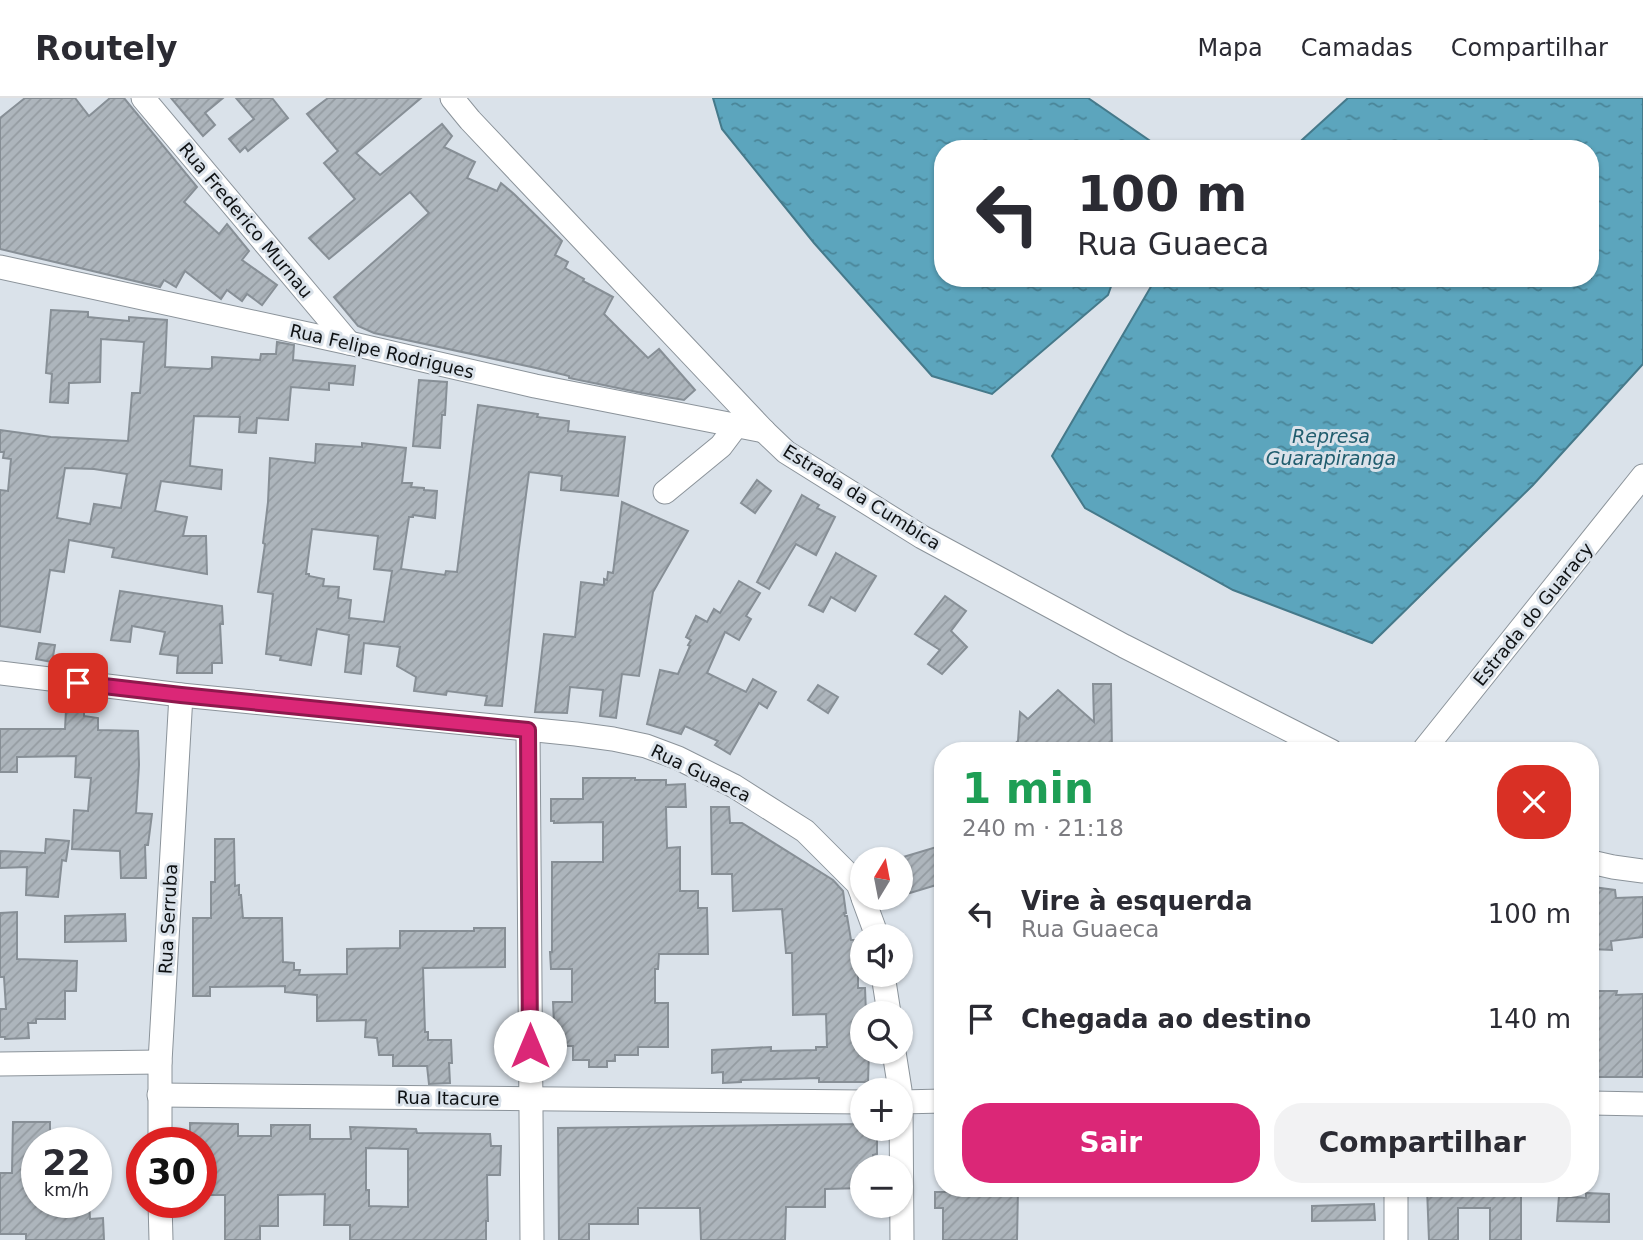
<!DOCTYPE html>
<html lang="pt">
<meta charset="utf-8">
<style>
body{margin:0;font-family:"DejaVu Sans",sans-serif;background:#f2f2f3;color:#2b2b33;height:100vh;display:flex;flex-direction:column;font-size:26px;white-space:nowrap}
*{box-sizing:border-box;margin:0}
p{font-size:23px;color:#7c7c81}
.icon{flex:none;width:38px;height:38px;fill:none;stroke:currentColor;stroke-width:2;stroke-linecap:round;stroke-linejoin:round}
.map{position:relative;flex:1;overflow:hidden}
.sheet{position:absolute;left:934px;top:644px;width:665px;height:455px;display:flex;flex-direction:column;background:#fff;border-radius:28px;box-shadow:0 2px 5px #0004}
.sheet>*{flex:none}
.hud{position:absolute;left:934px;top:42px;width:665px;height:147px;border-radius:28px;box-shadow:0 2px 5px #0004;background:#fff;color:#2b2b33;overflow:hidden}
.needle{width:46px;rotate:10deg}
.tools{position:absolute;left:850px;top:749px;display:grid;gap:14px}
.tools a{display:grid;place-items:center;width:63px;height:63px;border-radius:50%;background:#fff;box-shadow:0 2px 5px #0004;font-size:35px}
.speed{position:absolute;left:21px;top:1029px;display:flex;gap:14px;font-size:35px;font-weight:700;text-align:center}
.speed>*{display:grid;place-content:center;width:91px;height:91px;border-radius:50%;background:#fff;box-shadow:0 2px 5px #0004;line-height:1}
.speed small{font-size:18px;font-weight:400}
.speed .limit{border:10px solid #d22;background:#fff;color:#111}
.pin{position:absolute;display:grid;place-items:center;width:60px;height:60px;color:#fff;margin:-30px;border-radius:14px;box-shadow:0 4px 10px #0006}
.me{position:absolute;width:77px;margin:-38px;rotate:0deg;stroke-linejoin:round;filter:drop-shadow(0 0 5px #0008)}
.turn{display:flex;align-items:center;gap:24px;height:147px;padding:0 28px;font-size:32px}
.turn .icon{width:91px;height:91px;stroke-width:2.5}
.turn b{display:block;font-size:49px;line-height:60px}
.round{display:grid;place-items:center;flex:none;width:74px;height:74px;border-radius:28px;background:#f2f2f3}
.headline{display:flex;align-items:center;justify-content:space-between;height:119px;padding:0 28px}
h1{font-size:42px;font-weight:800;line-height:52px;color:#1e9e55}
.cta{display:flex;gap:14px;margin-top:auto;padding:14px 28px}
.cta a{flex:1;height:80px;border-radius:28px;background:#db2777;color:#fff;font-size:28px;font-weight:800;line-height:80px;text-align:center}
.cta a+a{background:#f2f2f3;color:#2b2b33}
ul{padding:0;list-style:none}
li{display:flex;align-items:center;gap:21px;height:105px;padding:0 28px}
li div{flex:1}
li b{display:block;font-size:26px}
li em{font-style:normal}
header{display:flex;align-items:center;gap:42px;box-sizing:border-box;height:98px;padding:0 35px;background:#fff;border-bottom:2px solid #e1e1e2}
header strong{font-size:33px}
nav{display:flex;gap:38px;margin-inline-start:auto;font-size:24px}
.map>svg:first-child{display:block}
.water{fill:url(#water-ripples);stroke:#45798a;stroke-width:2}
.building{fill:url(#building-hatch);stroke:#878f96;stroke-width:2;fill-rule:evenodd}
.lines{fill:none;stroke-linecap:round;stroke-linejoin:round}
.minor-casing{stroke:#8b939a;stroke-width:25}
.minor{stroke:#fff;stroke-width:23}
.route-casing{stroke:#8e194d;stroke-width:18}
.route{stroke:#db2777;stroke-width:12}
.labels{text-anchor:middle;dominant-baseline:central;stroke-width:6;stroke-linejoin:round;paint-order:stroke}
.street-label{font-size:18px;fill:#0f1214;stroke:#dae2ea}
.water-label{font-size:19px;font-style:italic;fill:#215d6e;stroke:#dae2ea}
</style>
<header>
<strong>Routely</strong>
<nav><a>Mapa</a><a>Camadas</a><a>Compartilhar</a></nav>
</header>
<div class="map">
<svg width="1643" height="1142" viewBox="0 0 1643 1142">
<defs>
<pattern id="water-ripples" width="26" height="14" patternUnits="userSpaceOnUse" patternTransform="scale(1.75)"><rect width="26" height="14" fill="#5ca5bd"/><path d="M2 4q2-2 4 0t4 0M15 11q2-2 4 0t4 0" fill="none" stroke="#4a8598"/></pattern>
<pattern id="building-hatch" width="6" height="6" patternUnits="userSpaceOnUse" patternTransform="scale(1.75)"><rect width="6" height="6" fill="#adb5bc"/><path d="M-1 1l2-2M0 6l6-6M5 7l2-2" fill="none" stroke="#949ba1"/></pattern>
</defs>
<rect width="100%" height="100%" fill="#dae2ea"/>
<!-- water -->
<g class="water">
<path d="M713 0H1088L1156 47 1155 51H943V180H1114L1108 197 992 296 932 278 814 145 722 31Z"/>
<path d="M1348 0H1643V266L1533 387 1372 545 1233 492 1085 410 1052 358 1156 180H1591V51H1292Z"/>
</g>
<!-- building -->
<g class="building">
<path d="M25 0H75L89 18 110 0H124L197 89 184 104 219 136 227 126 249 153 242 162 277 187 262 207 247 196 242 203 227 192 221 201 185 173 176 189 164 182 160 189 0 151V20Z"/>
<path d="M171 0H223L205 15 215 27 203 38Z"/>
<path d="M236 0H272L288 20 248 53 245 49 240 54 229 41 254 21Z"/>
<path d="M328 0H421L356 55 380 77 442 26 452 38 444 49 475 64 467 80 497 93 501 85 514 96 562 143 555 157 568 164 565 170 584 181 583 183 613 199 604 216 648 260 659 251 695 292 684 302 642 295 569 280V278L536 270 374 235 358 228 334 199 429 115 410 94 329 161 309 140 355 101 324 65 338 53 307 16Z"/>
<path d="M51 212 88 214V219L129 223V219L167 222 165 269 209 271 212 270V259L260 262 261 256H276L277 244 294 247 293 262 355 268 353 287 329 285V292L291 289 288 322 257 320 256 335 239 334 240 319 194 318 190 368 222 372 221 391 161 383 155 413 187 419 183 438H206L207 476 112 459 114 450 69 442 64 474 50 472 40 534 0 528V392L8 393 11 361 3 360 4 354H0V332L51 339 128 343 132 295H140L144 244 101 241 100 284 69 285 68 305 50 304 52 276 46 275ZM65 370 94 371 127 376 121 410 94 406 90 426 57 420Z"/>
<path d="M419 282 447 284 445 317H442L440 350 413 348Z"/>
<path d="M478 307 538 316 537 319 569 323 568 333 625 339 618 398 561 392 562 378 529 374 518 457 502 608 485 607 487 598 447 593 446 597 414 593 416 579 397 568 400 549 364 545 361 576 345 574 349 537 317 531 311 567 280 562 281 558 266 556 273 496 258 494 265 446 263 445 268 404 270 360 315 365 316 346 362 349V345L406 350 402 385H412L411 389 424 390V392L437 393 435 420 413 417V419H409L401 471 445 477 446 473 457 474ZM312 431 378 438 374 471 392 473 384 524 349 520 351 502 338 500 339 489 323 488 324 481 309 478V476H306Z"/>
<path d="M757 382 771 393 755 415 741 405Z"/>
<path d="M802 397 819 407 817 410 835 419 816 457 796 446 769 491 757 484Z"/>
<path d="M622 404 688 433 653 494 639 578 622 576 616 620 600 618 603 592 570 589 567 615 535 614 544 536 575 539 581 484 604 487V481L607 482 608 474 613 475Z"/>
<path d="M836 455 876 478 855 513 831 499 823 514 809 507Z"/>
<path d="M739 483 760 495 746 518 751 521 739 542 725 534 707 575 746 594 753 581 776 594 767 610 759 605 730 656 715 647 718 643 685 628 681 636 647 626 660 572 678 576 690 548 688 547 691 542 686 539 696 518 707 524 714 511 720 515Z"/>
<path d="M120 493 222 508 223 526H220L222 565H212V575H177L178 558 160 556 165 534 132 528 130 544 111 542Z"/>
<path d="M945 498 966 513 951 533 967 549 942 576 928 566 940 552 915 536Z"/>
<path d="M39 545 55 547 52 564 36 561Z"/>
<path d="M1093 586H1111L1112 653H1006L1018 643 1020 614 1028 621 1058 592 1094 624Z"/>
<path d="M818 587 838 599 828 615 808 602Z"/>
<path d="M66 612 84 614V618L98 620V632L138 633 139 667 136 715 152 716 148 747H145L146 780H121L120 753 72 751 74 712 88 713 91 680 75 679 76 658 17 659V674H0V631H65Z"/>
<path d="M583 680H635V682H666V687L685 686 686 709H666L667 750 680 749V793H698V810H707L708 856H659L658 871H655V905H668V949H638V957H615V963H607V969H589V962H573V948H555L553 904H572V871H551L550 854H552V764H603V724L554 725V723H551V701H583Z"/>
<path d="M711 709H729L730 725H742L833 782 843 793 846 815H844L845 818H847L851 842H854V867H858V890H865L866 915H863V954H869L868 984H819V980L741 982V984L723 985V974L712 975V952L771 949V953L816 952V949H827L826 916 793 917 792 855H786L782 811 733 813 732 776H712Z"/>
<path d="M46 741 69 743 66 763 62 762 58 799 26 797 27 769 0 770V753L45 755Z"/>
<path d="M215 741H234L235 788 239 787V797H241L243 820H282L283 864 294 865V872H300L299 877 347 876V851L400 850V833H474V830H505V869L423 870 425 934H428V942H451L452 965H449L450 985 429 986 427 968H393V957H379L377 940 365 939 366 922 317 923V897L285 894V888L210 889V898H193V820H211V784H215Z"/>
<path d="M943 747V785L910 795 900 760Z"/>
<path d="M1593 789 1615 792 1616 800 1643 799V839L1611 843 1612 852 1591 851V803Z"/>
<path d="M17 814V861L77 863 76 893H65V921H36V925H28L29 940 5 941V939H0V911H6L4 879H0V815Z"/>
<path d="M125 816 126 843 65 844V818Z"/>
<path d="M1591 893H1617L1616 897 1643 896V979H1591Z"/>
<path d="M13 1024H50V1045H37V1056H32L33 1104H89L90 1121 103 1120 104 1142H26V1136H0V1075H12Z"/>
<path d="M190 1025 238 1026V1038H271V1027H310V1041H351L350 1029 416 1031 417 1035 490 1036 491 1048H501L500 1077H487L488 1123H486V1142H350V1127H324L325 1096 278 1097V1128H260V1142H225V1097H201V1045H190ZM366 1050 408 1051V1109L369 1108V1092H366Z"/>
<path d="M863 1026V1031H877V1056L873 1057V1069H863V1090L825 1091V1109H786L785 1142H701L700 1110H638V1126H589V1142H559L558 1030Z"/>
<path d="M963 1090H1018L1017 1142H943V1110H935V1094H963Z"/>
<path d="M1427 1090H1521V1142H1490V1110H1458V1142H1429Z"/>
<path d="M1586 1095 1609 1096V1124L1557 1123 1559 1098 1586 1100Z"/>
<path d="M1374 1106 1375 1122 1312 1123V1108Z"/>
</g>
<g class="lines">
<!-- minor casing -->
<g class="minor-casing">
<g id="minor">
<path d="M143 0 349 245"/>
<path d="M452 0 470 22 764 333 786 354 922 439 1124 548 1331 653"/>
<path d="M0 169 349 245 535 288 764 333"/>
<path d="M665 394 721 348 736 328"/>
<path d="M0 575 181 597 576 636 613 641 646 648 678 660 734 688 805 733 858 786 863 799"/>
<path d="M528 632 532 1142"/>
<path d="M1423 653 1643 378"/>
<path d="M1591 764 1613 769 1643 773"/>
<path d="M863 800 877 838"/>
<path d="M883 877 889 915"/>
<path d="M894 954 900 992"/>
<path d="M0 966 160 964"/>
<path d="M159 997 863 1004"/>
<path d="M901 1004 943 1003"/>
<path d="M1591 1005 1643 1006"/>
<path d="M901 1006 902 1142"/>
<path d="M160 1045V964L181 597"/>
<path d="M1396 1090V1142"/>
<path d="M160 1104 161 1142"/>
</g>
</g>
<!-- minor -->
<use href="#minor" class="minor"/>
</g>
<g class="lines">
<!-- route casing -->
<g class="route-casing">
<path id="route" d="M78 585 181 597 528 632 530 948"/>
</g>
<!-- route -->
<use href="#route" class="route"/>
</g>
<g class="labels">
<!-- street labels -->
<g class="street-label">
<text transform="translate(246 122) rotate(50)">Rua Frederico Murnau</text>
<text transform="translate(382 253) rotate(13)">Rua Felipe Rodrigues</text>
<text transform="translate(862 399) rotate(32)">Estrada da Cumbica</text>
<text transform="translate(1533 516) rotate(-51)">Estrada do Guaracy</text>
<text transform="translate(701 675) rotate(26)">Rua Guaeca</text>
<text transform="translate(168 821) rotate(-87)">Rua Serruba</text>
<text transform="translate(448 1000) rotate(1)">Rua Itacure</text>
</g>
<!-- water labels -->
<g class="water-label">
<text x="1331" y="338">Represa<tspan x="1331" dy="22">Guarapiranga</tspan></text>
</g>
</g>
</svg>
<div class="tools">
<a><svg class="needle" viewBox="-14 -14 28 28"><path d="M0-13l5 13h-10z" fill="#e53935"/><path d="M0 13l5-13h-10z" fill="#7c7c81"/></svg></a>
<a><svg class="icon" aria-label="sound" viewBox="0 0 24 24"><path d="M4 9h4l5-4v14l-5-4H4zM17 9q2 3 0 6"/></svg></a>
<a><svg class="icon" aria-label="search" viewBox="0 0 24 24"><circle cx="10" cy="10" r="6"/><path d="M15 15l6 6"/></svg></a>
<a>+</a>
<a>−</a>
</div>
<div class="speed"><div>22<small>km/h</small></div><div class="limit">30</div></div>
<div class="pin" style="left:78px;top:585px;background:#d93025"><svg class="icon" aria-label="arrive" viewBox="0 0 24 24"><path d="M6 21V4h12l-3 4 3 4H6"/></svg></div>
<svg class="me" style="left:530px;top:948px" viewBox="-20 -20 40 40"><circle r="19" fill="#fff"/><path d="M0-13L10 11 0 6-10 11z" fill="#db2777"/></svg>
<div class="hud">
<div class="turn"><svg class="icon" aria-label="left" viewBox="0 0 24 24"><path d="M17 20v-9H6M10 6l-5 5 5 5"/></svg><div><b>100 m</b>Rua Guaeca</div></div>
</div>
<section class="sheet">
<div class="headline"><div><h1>1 min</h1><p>240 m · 21:18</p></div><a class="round" style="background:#d93025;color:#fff"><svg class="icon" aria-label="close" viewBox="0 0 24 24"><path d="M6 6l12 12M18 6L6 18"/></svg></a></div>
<ul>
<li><svg class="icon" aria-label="left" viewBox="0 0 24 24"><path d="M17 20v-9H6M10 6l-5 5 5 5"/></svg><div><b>Vire à esquerda</b><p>Rua Guaeca</p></div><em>100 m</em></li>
<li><svg class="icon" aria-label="arrive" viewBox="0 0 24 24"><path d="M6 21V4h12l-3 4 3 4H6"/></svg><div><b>Chegada ao destino</b></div><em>140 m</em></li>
</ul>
<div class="cta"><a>Sair</a><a>Compartilhar</a></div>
</section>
</div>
